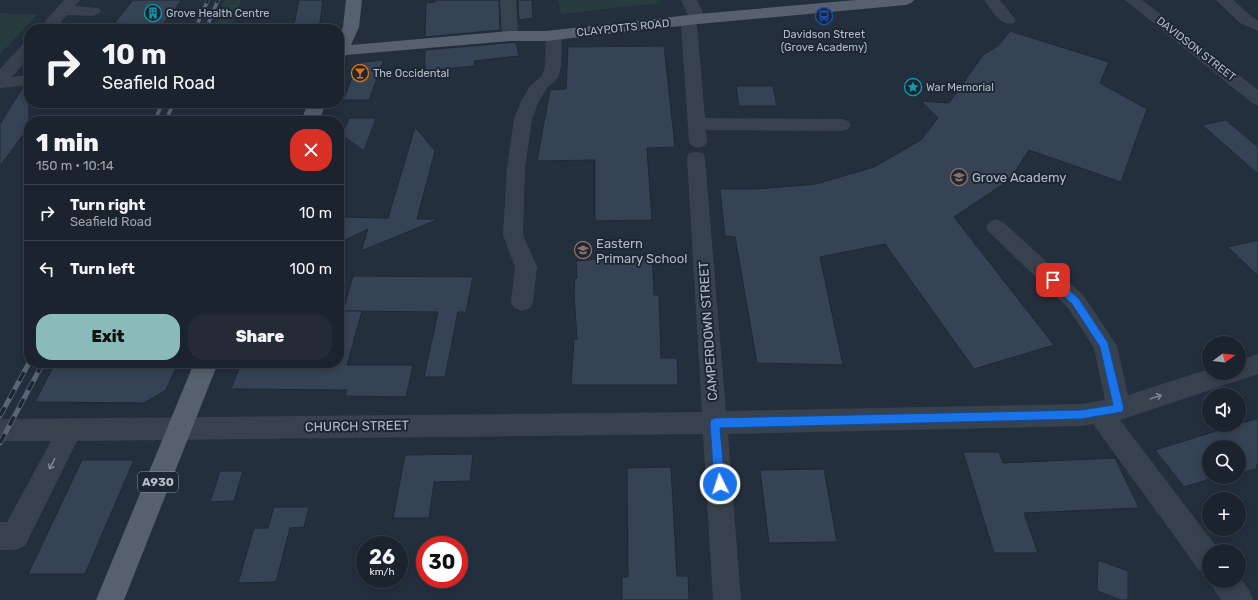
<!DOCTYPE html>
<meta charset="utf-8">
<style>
body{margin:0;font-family:Rubik,sans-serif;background:#242b36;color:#f1f3f6;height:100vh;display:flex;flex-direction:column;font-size:15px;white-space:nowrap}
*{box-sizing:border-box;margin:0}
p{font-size:13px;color:#a0a4aa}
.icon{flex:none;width:22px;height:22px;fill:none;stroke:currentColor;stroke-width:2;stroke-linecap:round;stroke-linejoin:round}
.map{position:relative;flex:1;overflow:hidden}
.panel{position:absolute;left:24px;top:116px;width:320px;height:252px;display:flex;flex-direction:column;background:#1b232e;border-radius:16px;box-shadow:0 2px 10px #0003,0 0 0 1px #39404a}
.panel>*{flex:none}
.guide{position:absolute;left:24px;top:24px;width:320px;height:84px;border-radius:16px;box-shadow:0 2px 10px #0003,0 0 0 1px #39404a;background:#1b232e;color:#f1f3f6;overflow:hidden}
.needle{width:26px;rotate:75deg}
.controls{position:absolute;left:1202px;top:336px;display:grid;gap:8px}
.controls a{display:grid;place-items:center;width:44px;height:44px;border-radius:50%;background:#1b232e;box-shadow:0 2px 10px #0003,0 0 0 1px #39404a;font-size:20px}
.speed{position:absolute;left:356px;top:536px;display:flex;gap:8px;font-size:20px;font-weight:700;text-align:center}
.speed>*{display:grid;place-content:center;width:52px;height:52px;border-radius:50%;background:#1b232e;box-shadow:0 2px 10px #0003,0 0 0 1px #39404a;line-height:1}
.speed small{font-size:10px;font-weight:400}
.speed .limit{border:6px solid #d22;background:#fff;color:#111}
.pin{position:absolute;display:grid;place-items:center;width:34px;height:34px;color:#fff;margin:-17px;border-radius:8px;box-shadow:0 2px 6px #0006}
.me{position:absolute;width:44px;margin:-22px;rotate:356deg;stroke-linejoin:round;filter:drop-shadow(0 0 3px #0008)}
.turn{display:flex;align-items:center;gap:14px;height:84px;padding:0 12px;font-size:18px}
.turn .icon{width:52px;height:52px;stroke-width:2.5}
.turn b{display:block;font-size:28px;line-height:34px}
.round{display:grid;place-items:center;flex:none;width:42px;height:42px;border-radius:16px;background:#242b36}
.summary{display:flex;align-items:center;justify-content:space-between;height:68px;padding:0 12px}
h1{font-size:24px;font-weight:800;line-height:30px}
.primary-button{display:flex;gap:8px;margin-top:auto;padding:8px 12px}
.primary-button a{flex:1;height:46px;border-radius:16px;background:#8bbbb9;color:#111;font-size:16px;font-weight:800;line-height:46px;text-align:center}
.primary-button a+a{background:#242b36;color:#f1f3f6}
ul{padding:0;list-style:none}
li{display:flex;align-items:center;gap:12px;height:56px;padding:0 12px;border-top:1px solid #39404a}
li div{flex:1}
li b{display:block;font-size:15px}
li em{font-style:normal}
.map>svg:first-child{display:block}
.green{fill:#263c3f}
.building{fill:#364354;stroke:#1f2835}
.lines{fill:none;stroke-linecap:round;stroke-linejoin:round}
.minor{fill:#38414e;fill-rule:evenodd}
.major{fill:#56606e;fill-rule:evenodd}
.rail-far1-casing{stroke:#5a6575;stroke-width:3.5}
.rail-casing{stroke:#5a6575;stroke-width:5}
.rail-far1{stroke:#1d2633;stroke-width:2.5;stroke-dasharray:7;stroke-linecap:butt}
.rail{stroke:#1d2633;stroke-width:3.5;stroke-dasharray:10;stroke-linecap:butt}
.oneway{stroke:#7c8592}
.route{fill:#1a73e8;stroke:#114b97}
.labels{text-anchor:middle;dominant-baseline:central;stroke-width:4;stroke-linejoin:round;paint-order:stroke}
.far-poi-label{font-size:11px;fill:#b4bcc9;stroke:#1d2633;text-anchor:start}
.far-street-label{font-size:11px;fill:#b4bcc9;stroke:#1d2633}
.shield{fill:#1d2633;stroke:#878f9c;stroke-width:1}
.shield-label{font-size:12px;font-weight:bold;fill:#b4bcc9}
.poi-label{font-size:13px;fill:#b4bcc9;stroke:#1d2633;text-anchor:start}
.street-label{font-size:13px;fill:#b4bcc9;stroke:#1d2633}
</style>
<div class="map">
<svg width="1258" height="600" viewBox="0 0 1258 600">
<rect width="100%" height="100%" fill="#242f3e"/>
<!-- green -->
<g class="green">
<path d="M225 0H241L230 29H212Z"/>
<path d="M558 0H659L660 3 561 14Z"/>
<path d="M0 13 37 15 0 54Z"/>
</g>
<!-- building -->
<g class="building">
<path d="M133 0H182L159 29H110Z"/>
<path d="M299 0H323L319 29H293Z"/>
<path d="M435 0H499L500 30 425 37 426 3 435 2Z"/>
<path d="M518 0H532L533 18 519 20Z"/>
<path d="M1010 31 1109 62 1100 83 1147 109 1121 182 1029 150 1014 173 1002 185 954 217 1054 345 974 369 885 244 820 257 843 365 757 363 735 237 725 236 720 189H757L816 184 874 167 921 140 938 118 921 101 949 103 983 55 998 46Z"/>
<path d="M516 42 519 56 474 61 475 66 425 71V50Z"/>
<path d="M664 46 675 147 647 148 652 220 595 221V160L537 161 550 90 566 89 568 47Z"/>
<path d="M384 60 369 100H343L357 65 363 62Z"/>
<path d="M736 86H773L777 106H739Z"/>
<path d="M23 87H29V127L0 166V124Z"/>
<path d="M349 118H376L364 151 342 135Z"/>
<path d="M1226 120 1258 147V174L1202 125Z"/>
<path d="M415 127 435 151 417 219H439L361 251 368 229 339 243V217L388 218Z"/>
<path d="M1258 240V276L1228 247Z"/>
<path d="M652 254 654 295H659L661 358H677L678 385H571L574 339H577L574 293 575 278H577L576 261Z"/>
<path d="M353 276 473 277 466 312H458L445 377H424L438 312 343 311Z"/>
<path d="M339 311H362L347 365H413L406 397 345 396 347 390 231 389 241 363H339Z"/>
<path d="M55 363H178L166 390 144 403 35 402Z"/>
<path d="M1258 418V464L1256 465 1258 468 1239 474V447H1209V477H1216L1184 487 1155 450Z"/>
<path d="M963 452H999L1003 463 1115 458 1139 508 1024 513 1038 553H994Z"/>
<path d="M473 454 470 481 434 482 429 518H393L405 455Z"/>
<path d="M82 460H134L85 574H28Z"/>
<path d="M671 467 677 576H688L689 600H622V577H628L627 468Z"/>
<path d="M824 469 837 542 769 543 760 470Z"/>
<path d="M220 471H243L234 501 210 502Z"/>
<path d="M274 507H309L304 527 290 528 276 582 238 583 254 528H268Z"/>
<path d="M1098 560 1128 571V600H1121L1097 591Z"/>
</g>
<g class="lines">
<!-- minor -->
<g class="minor">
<path d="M64 0H80L75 6 98 8 101 11 98 14 93 16 67 15 55 29H38Z"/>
<path d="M500 0H516L518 36 516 39 510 41 504 39 502 36Z"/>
<path d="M681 0H697L706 19 703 22 695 23 697 26 705 118 842 119 848 121 851 125 848 129 842 131 706 130 707 142 704 146 698 148 692 146 689 142 681 26 678 21 680 18 689 17Z"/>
<path d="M984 0H1000L1016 20 1014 23C1000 27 992 10 984 0Z"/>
<path d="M1125 0H1142L1258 90V105L1252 103Z"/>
<path d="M1216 0H1233L1252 17 1258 20V31L1240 23Z"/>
<path d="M554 30 560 32 562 35 561 66 558 78 546 89 539 101 532 119 525 168 523 235 537 267 533 302 530 308 522 311 514 308 511 302 515 267 503 235 507 168 514 119 521 101 530 86 542 76 545 66 546 35 548 32Z"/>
<path d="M29 42V57L12 77 29 75V85L0 88V69L23 44Z"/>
<path d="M696 152 703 153 705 158 726 411 1081 404 1105 400 1094 348 1068 308 989 232 986 227 989 222 996 219 1003 222 1084 296 1117 346 1128 395 1209 369V373H1239V360L1258 354V374L1120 420 1219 550 1209 551V574L1199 570 1093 424 1081 426 728 434 741 600H713L703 434 77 441 25 546 15 550H0V522H7L51 441H0V419L702 412 687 158 689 153Z"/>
<path d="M1239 576 1249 590 1253 600H1221L1215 591 1211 581H1239Z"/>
</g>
<!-- major -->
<g class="major">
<path d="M346 0H362L359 27 351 45 510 31H546L698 14 856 0H914L911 3 906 5 698 24 546 41H510L346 55 345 57 339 59V36L343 27Z"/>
<path d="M308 103H326L319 121H301Z"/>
<path d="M194 363H218L124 600H96Z"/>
</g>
<!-- rail-far1 casing -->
<g class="rail-far1-casing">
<g id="rail-far1">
<path d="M195 29 208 0"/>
<path d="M206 29 218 0"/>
<path d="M154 121 163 103"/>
<path d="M165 121 174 103"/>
</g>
</g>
<!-- rail casing -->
<g class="rail-casing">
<g id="rail">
<path d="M0 416 29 363"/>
<path d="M0 443 43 363"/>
</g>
</g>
<!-- rail-far1 -->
<use href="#rail-far1" class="rail-far1"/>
<!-- rail -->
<use href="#rail" class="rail"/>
</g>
<!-- one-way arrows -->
<defs><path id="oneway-shaft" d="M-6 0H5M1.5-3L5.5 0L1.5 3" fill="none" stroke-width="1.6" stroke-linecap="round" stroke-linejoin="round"/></defs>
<g class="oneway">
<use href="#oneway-shaft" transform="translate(1156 397) rotate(-18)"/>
<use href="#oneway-shaft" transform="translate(52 464) rotate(117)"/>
</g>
<!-- route -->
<path class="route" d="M1053 277 1056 278 1079 299 1108 343 1124 409 1122 412 1081 419 720 428 725 484 723 488 720 489 716 488 714 484 710 423 711 420 715 418 1081 410 1113 405 1100 347 1072 304 1050 283 1049 280 1050 278Z"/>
<!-- icons -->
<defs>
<g id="building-ring" transform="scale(0.9)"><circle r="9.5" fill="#1d2633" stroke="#0f9aa8" stroke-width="1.5"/><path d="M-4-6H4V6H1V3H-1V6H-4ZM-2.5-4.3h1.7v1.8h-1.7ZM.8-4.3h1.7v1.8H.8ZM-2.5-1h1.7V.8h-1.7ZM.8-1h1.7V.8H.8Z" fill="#0f9aa8"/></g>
<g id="bus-ring" transform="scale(0.9)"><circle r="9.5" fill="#1d2633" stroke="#1a4fb4" stroke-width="1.5"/><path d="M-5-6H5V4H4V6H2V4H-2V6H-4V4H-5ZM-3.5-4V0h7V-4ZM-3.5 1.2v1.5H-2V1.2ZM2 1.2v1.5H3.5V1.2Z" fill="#1a4fb4"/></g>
<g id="bar-ring" transform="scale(0.9)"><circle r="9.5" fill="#1d2633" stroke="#e8710a" stroke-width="1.5"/><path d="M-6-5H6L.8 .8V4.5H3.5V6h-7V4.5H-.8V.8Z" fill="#e8710a"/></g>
<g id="sight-ring" transform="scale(0.9)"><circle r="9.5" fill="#1d2633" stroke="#0f9aa8" stroke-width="1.5"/><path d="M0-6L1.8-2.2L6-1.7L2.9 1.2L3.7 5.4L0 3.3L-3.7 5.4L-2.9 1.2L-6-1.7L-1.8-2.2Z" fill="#0f9aa8"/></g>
<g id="school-ring" transform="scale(0.9)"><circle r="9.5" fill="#1d2633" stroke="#8d6e63" stroke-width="1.5"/><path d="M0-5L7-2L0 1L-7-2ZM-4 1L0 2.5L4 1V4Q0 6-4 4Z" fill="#8d6e63"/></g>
</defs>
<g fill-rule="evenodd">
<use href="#building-ring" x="153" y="13"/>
<use href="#bus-ring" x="824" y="16"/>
<use href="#bar-ring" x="360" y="73"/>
<use href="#sight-ring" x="913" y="87"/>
<use href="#school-ring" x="959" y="177"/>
<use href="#school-ring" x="583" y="250"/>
</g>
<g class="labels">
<!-- far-poi labels -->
<g class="far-poi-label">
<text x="166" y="13">Grove Health Centre</text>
<text x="824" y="34" text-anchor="middle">Davidson Street<tspan x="824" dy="13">(Grove Academy)</tspan></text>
<text x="373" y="73">The Occidental</text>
<text x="926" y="87">War Memorial</text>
</g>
<!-- far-street labels -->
<g class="far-street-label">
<text transform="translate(623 28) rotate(-6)">CLAYPOTTS ROAD</text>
<text transform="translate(1196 49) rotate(38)">DAVIDSON STREET</text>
</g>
<!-- shield labels -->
<rect class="shield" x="138" y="472" width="40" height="20" rx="3"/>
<g class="shield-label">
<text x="158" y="482">A930</text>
</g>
<!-- poi labels -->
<g class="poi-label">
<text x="972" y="177">Grove Academy</text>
<text x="596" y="243">Eastern<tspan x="596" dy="15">Primary School</tspan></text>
</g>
<!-- street labels -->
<g class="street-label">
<text transform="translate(708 331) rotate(-94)">CAMPERDOWN STREET</text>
<text transform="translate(357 426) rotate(-1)">CHURCH STREET</text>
</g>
</g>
</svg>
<div class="controls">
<a><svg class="needle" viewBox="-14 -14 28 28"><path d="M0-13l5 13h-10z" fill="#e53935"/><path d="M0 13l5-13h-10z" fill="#a0a4aa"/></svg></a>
<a><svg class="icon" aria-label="sound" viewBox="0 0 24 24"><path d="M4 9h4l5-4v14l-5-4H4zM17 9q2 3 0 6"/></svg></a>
<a><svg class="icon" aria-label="search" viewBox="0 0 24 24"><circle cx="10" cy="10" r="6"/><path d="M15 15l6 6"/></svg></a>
<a>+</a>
<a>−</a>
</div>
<div class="speed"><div>26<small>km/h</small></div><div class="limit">30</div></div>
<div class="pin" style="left:1053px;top:280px;background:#d93025"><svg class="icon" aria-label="arrive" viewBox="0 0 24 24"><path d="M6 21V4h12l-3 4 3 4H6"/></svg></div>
<svg class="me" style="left:720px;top:484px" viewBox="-20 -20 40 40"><circle r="17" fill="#1a73e8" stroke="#fff" stroke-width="3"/><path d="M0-11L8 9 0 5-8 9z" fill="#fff"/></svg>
<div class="guide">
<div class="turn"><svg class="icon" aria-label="right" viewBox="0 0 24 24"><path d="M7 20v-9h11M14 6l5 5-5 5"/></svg><div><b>10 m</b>Seafield Road</div></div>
</div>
<section class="panel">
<div class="summary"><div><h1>1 min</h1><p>150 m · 10:14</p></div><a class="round" style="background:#d93025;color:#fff"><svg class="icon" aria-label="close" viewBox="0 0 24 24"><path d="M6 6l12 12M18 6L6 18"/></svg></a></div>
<ul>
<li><svg class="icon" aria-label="right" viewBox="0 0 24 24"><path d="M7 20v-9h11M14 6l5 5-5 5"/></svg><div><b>Turn right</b><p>Seafield Road</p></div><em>10 m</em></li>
<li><svg class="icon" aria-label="left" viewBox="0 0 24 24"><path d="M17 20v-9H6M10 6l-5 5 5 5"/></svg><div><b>Turn left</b></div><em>100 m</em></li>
</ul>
<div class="primary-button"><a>Exit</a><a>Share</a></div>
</section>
</div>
